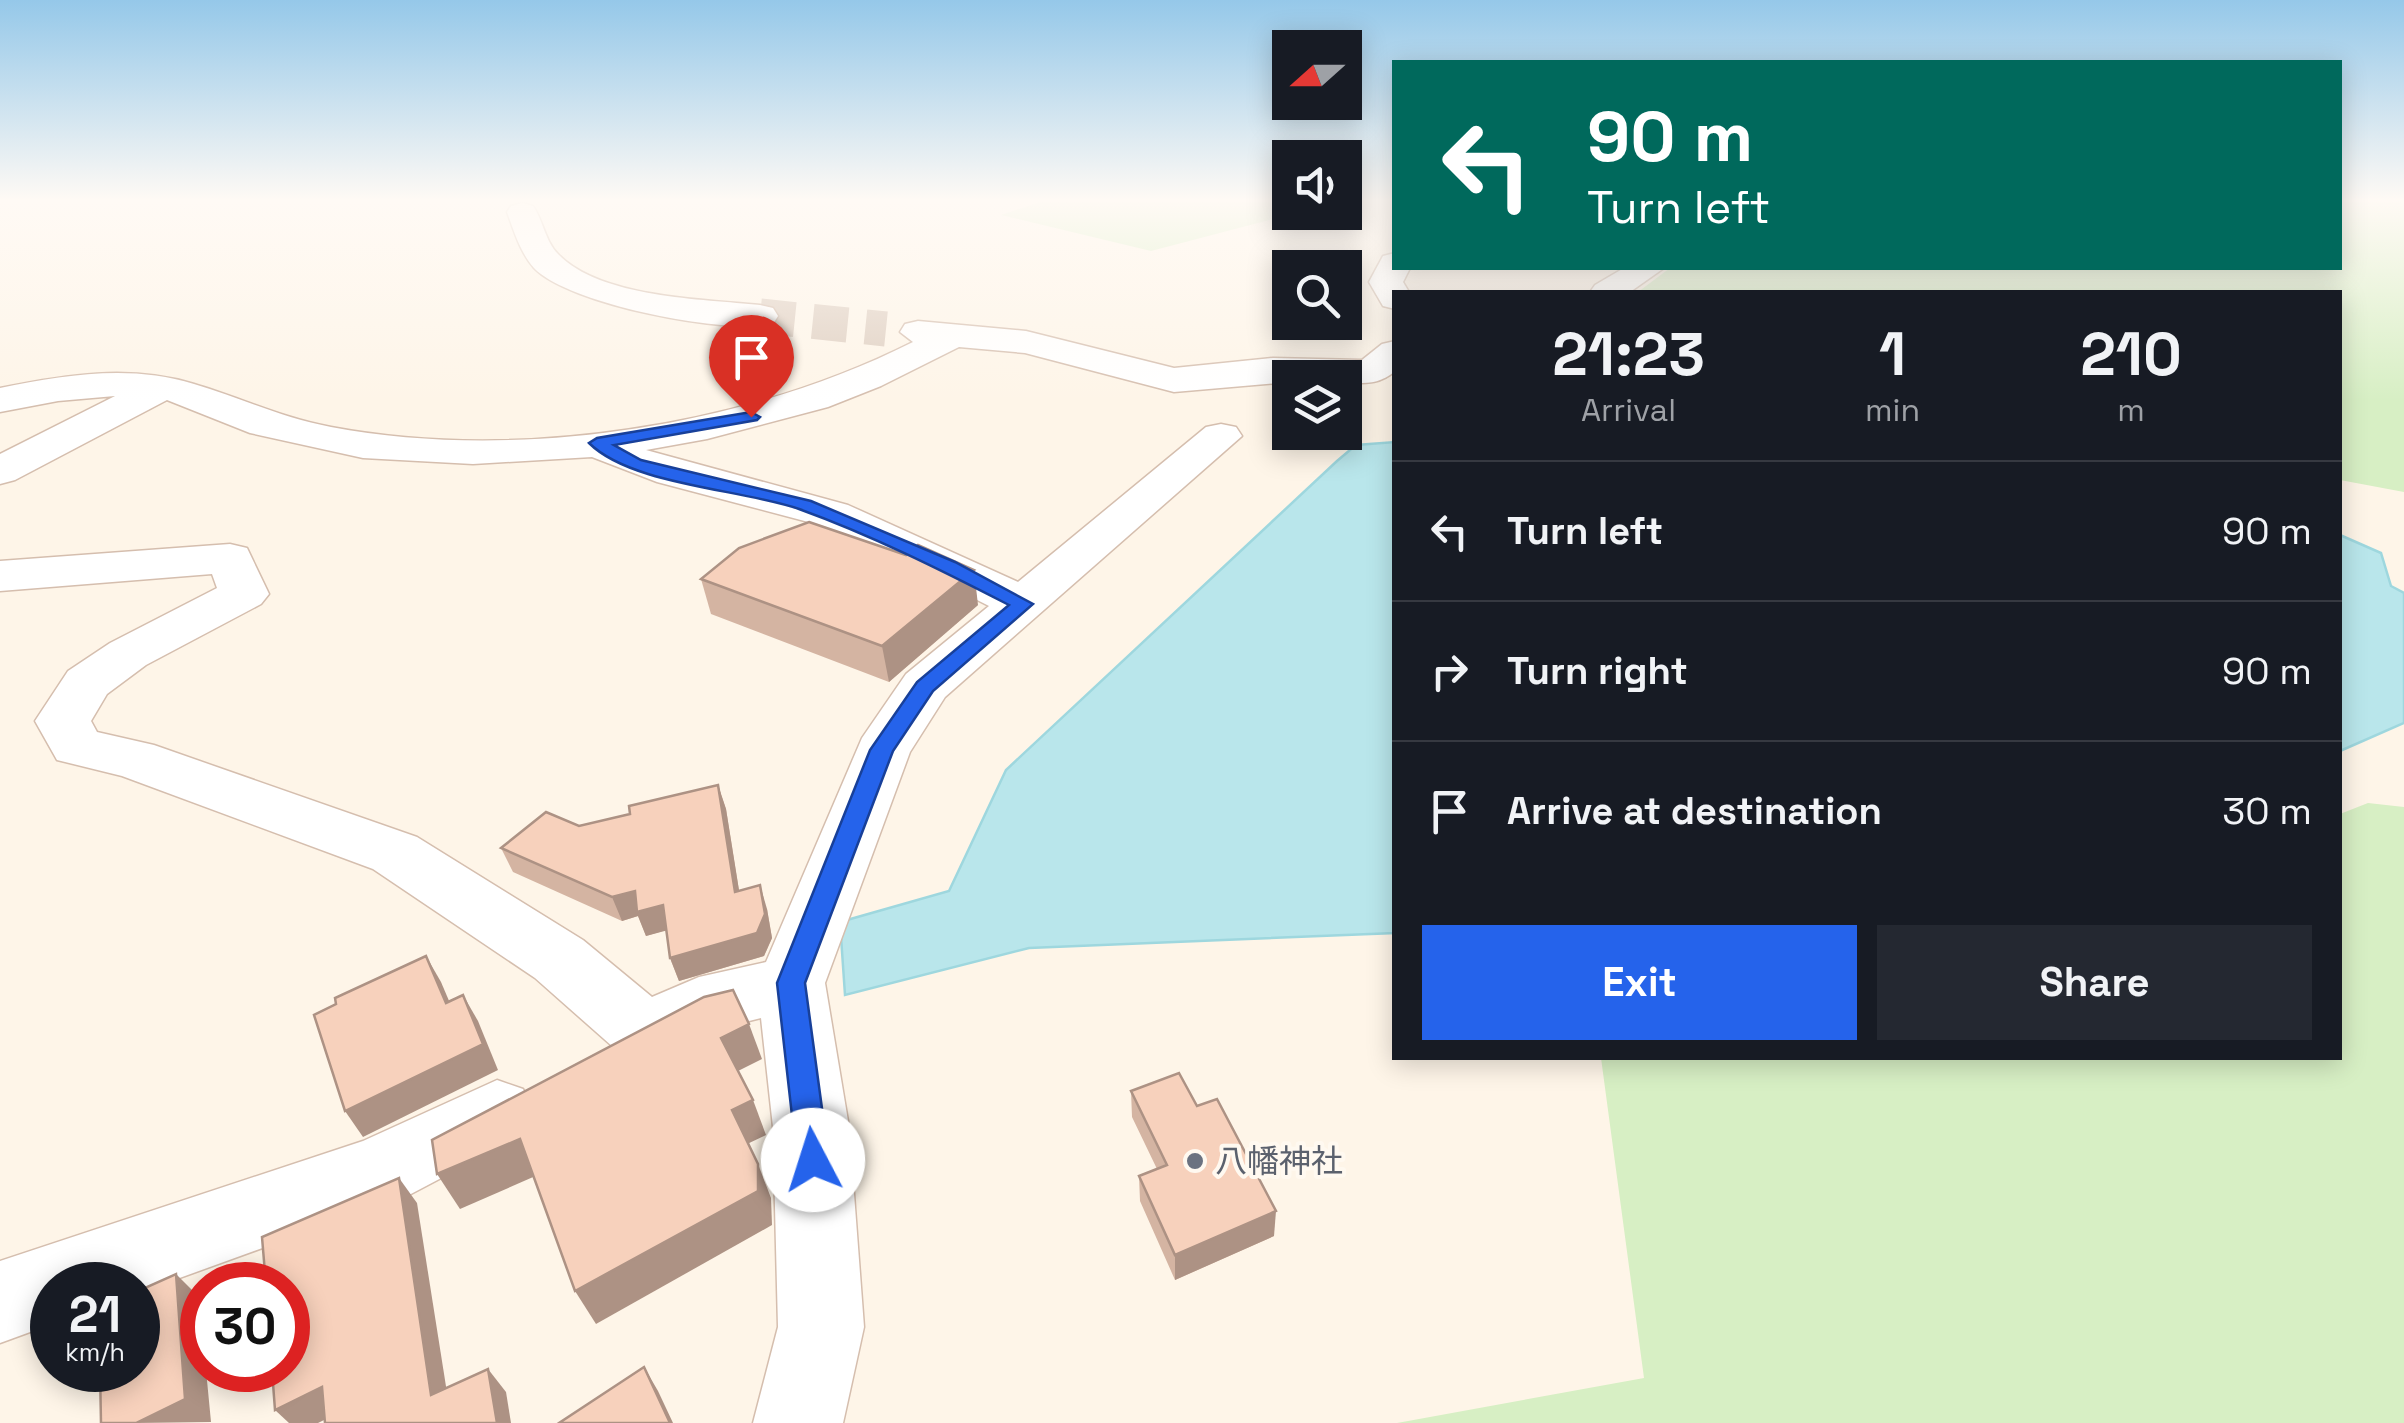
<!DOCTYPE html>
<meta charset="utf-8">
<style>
body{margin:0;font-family:"Space Grotesk","Noto Sans JP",sans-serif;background:#242831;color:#f1f3f6;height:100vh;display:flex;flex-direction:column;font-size:38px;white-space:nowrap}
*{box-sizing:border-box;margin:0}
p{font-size:32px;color:#9ea1a6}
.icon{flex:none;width:55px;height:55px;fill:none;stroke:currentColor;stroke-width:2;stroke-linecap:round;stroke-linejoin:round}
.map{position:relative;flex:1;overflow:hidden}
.drawer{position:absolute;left:1392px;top:290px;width:950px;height:770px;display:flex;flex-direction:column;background:#171b24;border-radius:0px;box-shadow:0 5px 25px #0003}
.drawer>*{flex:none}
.banner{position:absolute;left:1392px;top:60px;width:950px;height:210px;border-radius:0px;box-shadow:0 5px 25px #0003;background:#00695c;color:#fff;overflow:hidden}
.needle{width:65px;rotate:249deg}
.buttons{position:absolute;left:1272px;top:30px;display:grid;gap:20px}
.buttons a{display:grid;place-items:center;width:90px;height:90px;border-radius:0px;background:#171b24;box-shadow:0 5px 25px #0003;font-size:50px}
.speed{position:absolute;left:30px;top:1262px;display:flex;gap:20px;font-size:50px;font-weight:700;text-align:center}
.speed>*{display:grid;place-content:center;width:130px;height:130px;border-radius:50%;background:#171b24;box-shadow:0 5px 25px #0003;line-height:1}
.speed small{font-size:25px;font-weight:400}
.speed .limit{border:15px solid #d22;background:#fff;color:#111}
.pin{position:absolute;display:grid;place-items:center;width:85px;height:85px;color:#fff;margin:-102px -42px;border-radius:50% 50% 50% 0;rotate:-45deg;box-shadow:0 0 10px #0007}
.pin .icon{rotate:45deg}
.me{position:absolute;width:110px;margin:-55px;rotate:355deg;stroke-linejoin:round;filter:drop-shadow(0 0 8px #0008)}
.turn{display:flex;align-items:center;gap:35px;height:210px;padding:0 30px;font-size:45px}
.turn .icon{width:130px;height:130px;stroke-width:2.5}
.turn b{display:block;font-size:70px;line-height:85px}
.eta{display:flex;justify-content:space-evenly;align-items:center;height:170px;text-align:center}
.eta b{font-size:60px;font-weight:600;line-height:70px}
.primary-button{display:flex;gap:20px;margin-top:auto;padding:20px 30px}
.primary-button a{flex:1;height:115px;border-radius:0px;background:#2563eb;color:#fff;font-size:40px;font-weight:600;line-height:115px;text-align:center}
.primary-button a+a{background:#242831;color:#f1f3f6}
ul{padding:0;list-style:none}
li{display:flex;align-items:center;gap:30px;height:140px;padding:0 30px;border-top:2px solid #363941}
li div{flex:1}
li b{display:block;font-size:38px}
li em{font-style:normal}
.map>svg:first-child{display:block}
.green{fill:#d7efc4}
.water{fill:#b9e6eb;stroke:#9ed7de;stroke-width:2.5}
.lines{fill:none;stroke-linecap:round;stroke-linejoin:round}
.street-tunnel{stroke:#decec0;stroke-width:35;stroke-dasharray:35 18;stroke-linecap:butt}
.street-casing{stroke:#d5beae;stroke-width:3}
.street{fill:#fff;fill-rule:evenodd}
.wall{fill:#d4b4a2}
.shaded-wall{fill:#ad9284}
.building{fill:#f7d1bc;stroke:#ad9284;stroke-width:2.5}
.route{fill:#2563eb;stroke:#184099;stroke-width:2.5}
.worship-dot{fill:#6b7280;stroke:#fff9f0;stroke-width:4}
.labels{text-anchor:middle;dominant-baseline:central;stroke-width:8;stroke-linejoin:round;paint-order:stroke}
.near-worship-label{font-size:32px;fill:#5b616d;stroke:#fff9f0;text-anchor:start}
</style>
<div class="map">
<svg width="2404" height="1423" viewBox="0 0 2404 1423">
<rect width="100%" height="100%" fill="#fef5e8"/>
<!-- green -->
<g class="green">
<path d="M1040 202H1290V212L1296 213 1151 251 1001 215Z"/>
<path d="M2340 202H2404V492L2340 480V292H1638L1670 268H2340Z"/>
<path d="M2368 803 2404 807V1423H1397L1644 1378 1601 1058H2340V814Z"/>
</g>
<!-- water -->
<g class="water">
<path d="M1395 442V933L1029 948 845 995 840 922 949 891 1006 770 1337 461 1356 445Z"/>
<path d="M2340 535 2381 553 2391 586 2404 593V723L2340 751Z"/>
</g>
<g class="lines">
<!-- street-tunnel -->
<path class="street-tunnel" d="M760 316 886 329"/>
<!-- street casing -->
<g class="street-casing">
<g id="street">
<path d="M522 203 533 206C543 220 545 241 558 254 600 298 703 299 760 305L773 308 778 316 773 324C726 335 568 304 534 268 520 252 514 231 507 212L511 206Z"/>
<path d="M1395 253V268H1410L1403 282 1409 292H1395V309L1383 306 1369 282 1383 256Z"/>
<path d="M1624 268H1664L1630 292H1590L1595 285Z"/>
<path d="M918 321 1026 331 1174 368 1273 358 1362 360 1382 344 1395 341V371C1379 385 1365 383 1345 383V378H1290V382L1174 392 1025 353 959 347 881 386 828 407 707 439 646 450 848 505 1018 582 1206 427 1221 424 1236 427 1242 436 945 697 910 752 825 983 849 1127 864 1327 843 1423H753L778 1327 773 1127 761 1018 717 1029 646 1062 621 1054 535 978 373 869 122 776 57 760 35 721 68 671 110 643 217 588 212 574 0 591V561L230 544 247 548 269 594 261 604 146 665 107 694 91 721 97 732 154 745 417 837 583 940 652 997 699 977 766 962 862 738 906 674 989 606 898 560 816 524 657 482 592 457 473 464 363 458 250 433 167 400 15 480 0 484V454L115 396 58 401 0 412V388C64 375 130 364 194 384 241 398 282 418 331 427 518 462 744 427 913 342L900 332 905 324Z"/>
<path d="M497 1080 523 1089 534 1112 523 1135 409 1195 138 1293V1285H52V1324L0 1343V1261L363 1141Z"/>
</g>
</g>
<!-- street -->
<use href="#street" class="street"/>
</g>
<!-- wall -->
<g class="wall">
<path d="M701 579 978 605 889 682 711 614Z"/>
<path d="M718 785 726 809 739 891 767 909 772 938 764 956 679 981 670 958 666 930 646 936 638 916 622 921 513 872 501 848 630 814Z"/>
<path d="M1131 1091 1197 1106 1274 1236 1175 1280 1140 1201 1139 1176 1157 1169 1132 1117Z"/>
</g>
<!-- shaded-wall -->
<g class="shaded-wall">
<path d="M974 570 978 605 889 682 882 646Z"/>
<path d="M718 785 726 809 743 915 735 892Z"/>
<path d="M760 885 767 909 772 938 764 956 679 981 670 958Z"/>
<path d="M635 891 663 905 672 929 646 936 638 916 622 921 612 897Z"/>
<path d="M426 956 441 982 461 1029 446 1003Z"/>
<path d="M463 995 478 1021 498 1070 363 1137 345 1111Z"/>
<path d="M749 1024 762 1059 734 1073 721 1038Z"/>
<path d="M753 1100 766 1135 745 1145 732 1110Z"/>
<path d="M520 1139 540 1174 460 1209 437 1174Z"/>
<path d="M758 1164 771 1198 772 1225 596 1324 575 1291Z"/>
<path d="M399 1178 417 1203 451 1418 431 1395Z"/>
<path d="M1276 1211 1274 1236 1175 1280V1255Z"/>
<path d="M176 1274 201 1299 202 1323V1370H206L211 1422 136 1423Z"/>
<path d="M644 1367 658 1391 673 1423H670Z"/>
<path d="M488 1369 506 1392 511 1423H497Z"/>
<path d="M322 1387 344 1410 318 1423H289L275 1410Z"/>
</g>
<!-- building -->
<g class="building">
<path d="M809 522 906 555 918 545 974 570 882 646 701 579 739 548Z"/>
<path d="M718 785 735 892 760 885 765 914 757 933 670 958 663 905 637 912 635 891 612 897 501 848 546 812 579 826 630 814 629 806Z"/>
<path d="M426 956 446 1003 463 995 483 1044 345 1111 314 1015 336 1004 335 998Z"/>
<path d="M733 990 749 1024 721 1038 753 1100 732 1110 758 1164V1191L575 1291 520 1139 437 1174 432 1140 704 997Z"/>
<path d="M1179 1073 1197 1106 1217 1099 1276 1211 1175 1255 1139 1176 1167 1165 1131 1091Z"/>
<path d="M399 1178 431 1395 488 1369 497 1423H325L322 1387 275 1410 272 1370H288V1285H266L262 1237Z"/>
<path d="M176 1274 185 1399 136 1423H101L100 1370H138V1291Z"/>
<path d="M644 1367 670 1423H559Z"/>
</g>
<!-- sky -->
<linearGradient id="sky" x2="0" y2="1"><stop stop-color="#95c8e9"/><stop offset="0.5" stop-color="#fffaf5"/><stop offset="1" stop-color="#fffaf5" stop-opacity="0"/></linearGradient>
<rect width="2404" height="401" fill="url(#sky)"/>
<!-- route -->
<path class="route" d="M751 412 760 417 757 420 614 445 641 460 811 501 955 562 1033 604 933 691 893 751 805 983 829 1160 824 1170 813 1174 802 1170 797 1160 777 983 870 750 917 682 1009 605C941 570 871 535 799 509 741 489 631 485 589 443L597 438Z"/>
<!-- markers -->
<circle class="worship-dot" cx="1195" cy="1161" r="10"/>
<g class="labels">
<!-- near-worship labels -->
<g class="near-worship-label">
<text x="1215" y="1161">八幡神社</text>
</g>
</g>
</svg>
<div class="buttons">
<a><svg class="needle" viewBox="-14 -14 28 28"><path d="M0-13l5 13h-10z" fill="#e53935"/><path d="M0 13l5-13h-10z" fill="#9ea1a6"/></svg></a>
<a><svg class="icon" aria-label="sound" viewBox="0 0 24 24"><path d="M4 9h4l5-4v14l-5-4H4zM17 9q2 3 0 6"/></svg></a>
<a><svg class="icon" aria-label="search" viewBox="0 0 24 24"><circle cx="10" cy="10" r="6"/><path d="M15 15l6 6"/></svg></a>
<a><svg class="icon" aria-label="layers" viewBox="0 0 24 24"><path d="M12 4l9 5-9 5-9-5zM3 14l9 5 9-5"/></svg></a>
</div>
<div class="speed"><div>21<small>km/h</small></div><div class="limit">30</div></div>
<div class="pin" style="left:751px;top:417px;background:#d93025"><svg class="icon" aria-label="arrive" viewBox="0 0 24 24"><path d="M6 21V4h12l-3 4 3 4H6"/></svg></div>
<svg class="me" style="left:813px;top:1160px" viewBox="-20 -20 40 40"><circle r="19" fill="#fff"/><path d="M0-13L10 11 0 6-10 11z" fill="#2563eb"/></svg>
<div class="banner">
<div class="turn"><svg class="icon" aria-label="left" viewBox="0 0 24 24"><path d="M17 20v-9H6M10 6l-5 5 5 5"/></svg><div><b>90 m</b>Turn left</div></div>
</div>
<section class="drawer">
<div class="eta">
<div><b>21:23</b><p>Arrival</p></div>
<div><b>1</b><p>min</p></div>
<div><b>210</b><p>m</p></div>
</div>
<ul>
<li><svg class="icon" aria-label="left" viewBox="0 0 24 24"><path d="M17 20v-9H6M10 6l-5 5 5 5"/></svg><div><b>Turn left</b></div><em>90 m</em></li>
<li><svg class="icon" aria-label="right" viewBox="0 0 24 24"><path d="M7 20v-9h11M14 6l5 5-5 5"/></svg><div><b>Turn right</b></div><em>90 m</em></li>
<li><svg class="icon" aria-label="arrive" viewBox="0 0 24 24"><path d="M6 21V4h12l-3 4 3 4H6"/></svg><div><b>Arrive at destination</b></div><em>30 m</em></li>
</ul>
<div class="primary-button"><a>Exit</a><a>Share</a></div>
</section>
</div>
